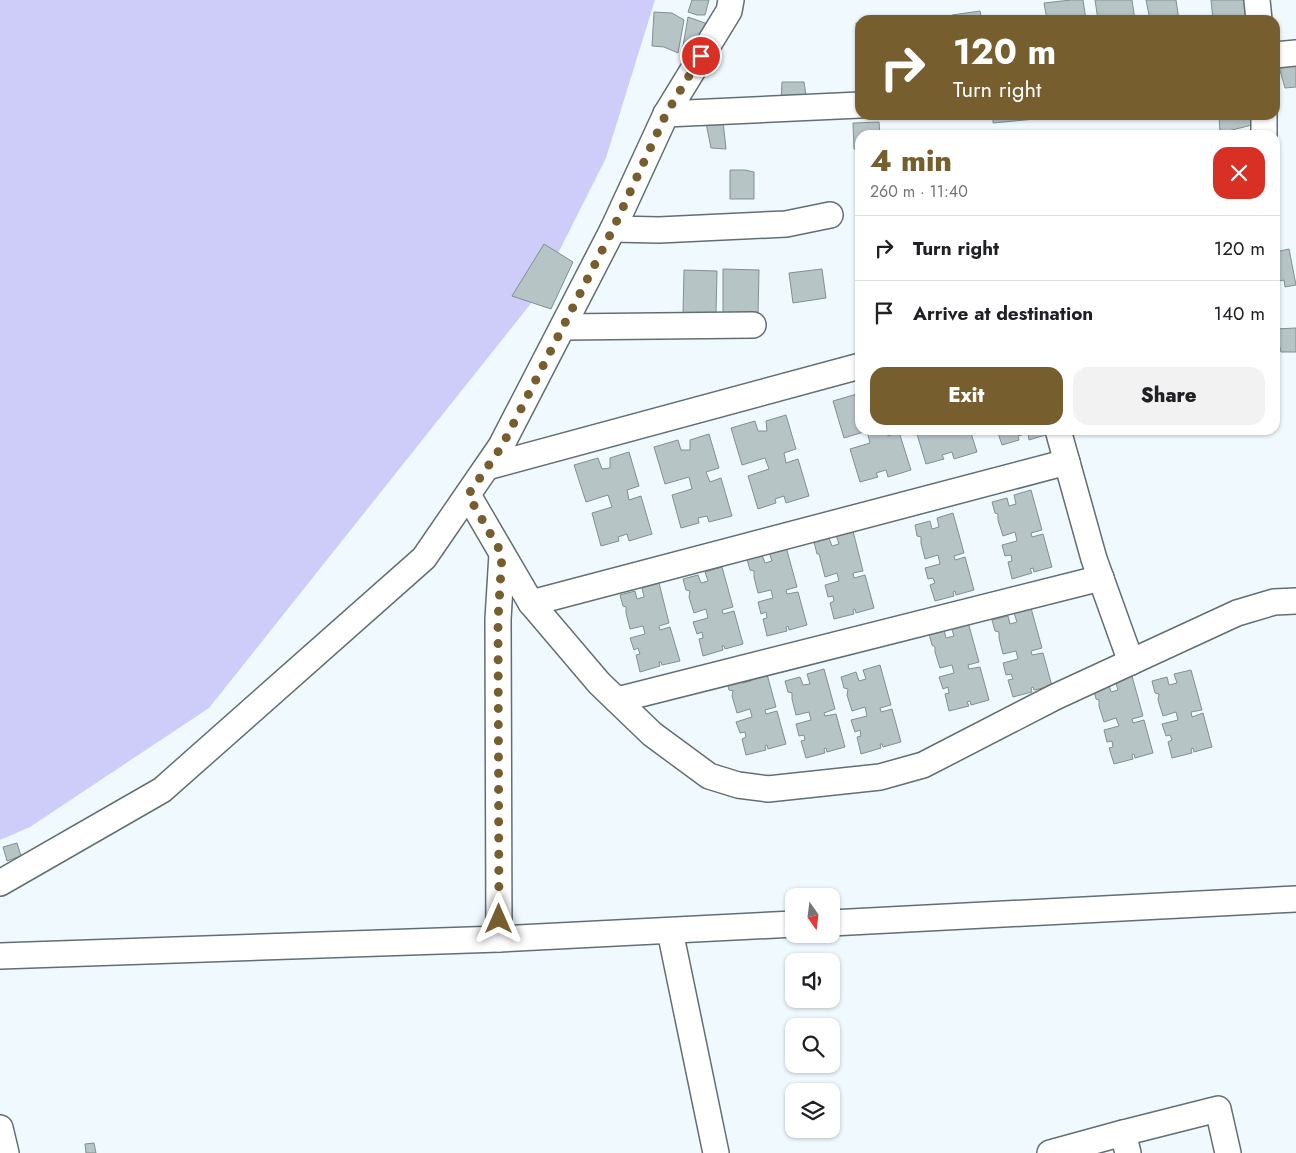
<!DOCTYPE html>
<meta charset="utf-8">
<style>
body{margin:0;font-family:Jost,sans-serif;background:#f2f2f2;color:#202124;height:100vh;display:flex;flex-direction:column;font-size:19px;white-space:nowrap}
*{box-sizing:border-box;margin:0}
p{font-size:16px;color:#757577}
.icon{flex:none;width:28px;height:28px;fill:none;stroke:currentColor;stroke-width:2;stroke-linecap:round;stroke-linejoin:round}
.map{position:relative;flex:1;overflow:hidden}
.side{position:absolute;left:855px;top:130px;width:425px;height:305px;display:flex;flex-direction:column;background:#fff;border-radius:15px;box-shadow:0 1px 4px #0004}
.side>*{flex:none}
.guide{position:absolute;left:855px;top:15px;width:425px;height:105px;border-radius:15px;box-shadow:0 1px 4px #0004;background:#775e2f;color:#fff;overflow:hidden}
.needle{width:32px;rotate:166deg}
.controls{position:absolute;left:785px;top:888px;display:grid;gap:10px}
.controls a{display:grid;place-items:center;width:55px;height:55px;border-radius:10px;background:#fff;box-shadow:0 1px 4px #0004;font-size:25px}
.pin{position:absolute;display:grid;place-items:center;width:42px;height:42px;color:#fff;margin:-21px;border:2px solid #fff;border-radius:50%;box-shadow:0 1px 5px #0007}
.me{position:absolute;width:55px;margin:-28px;rotate:0deg;stroke-linejoin:round;filter:drop-shadow(0 0 4px #0008)}
.turn{display:flex;align-items:center;gap:18px;height:105px;padding:0 15px;font-size:22px}
.turn .icon{width:65px;height:65px;stroke-width:2.5}
.turn b{display:block;font-size:35px;line-height:42px}
.round{display:grid;place-items:center;flex:none;width:52px;height:52px;border-radius:15px;background:#f2f2f2}
.overview{display:flex;align-items:center;justify-content:space-between;height:85px;padding:0 15px}
h1{font-size:30px;font-weight:800;line-height:38px;color:#775e2f}
.button{display:flex;gap:10px;margin-top:auto;padding:10px 15px}
.button a{flex:1;height:58px;border-radius:15px;background:#775e2f;color:#fff;font-size:20px;font-weight:800;line-height:58px;text-align:center}
.button a+a{background:#f2f2f2;color:#202124}
ul{padding:0;list-style:none}
li{display:flex;align-items:center;gap:15px;height:65px;padding:0 15px;border-top:1px solid #e0e0e0}
li div{flex:1}
li b{display:block;font-size:19px}
li em{font-style:normal}
.map>svg:first-child{display:block}
.water{fill:#cecdf9}
.building{fill:#b6c4c5;stroke:#828f8f}
.lines{fill:none;stroke-linecap:round;stroke-linejoin:round}
.minor-casing{stroke:#636e73;stroke-width:28}
.minor{stroke:#fff;stroke-width:25}
.route{stroke:#775e2f;stroke-width:9;stroke-dasharray:0 16.2}
</style>
<div class="map">
<svg width="1296" height="1153" viewBox="0 0 1296 1153">
<rect width="100%" height="100%" fill="#f0fafe"/>
<!-- water -->
<path class="water" d="M0 0H655L606 158 536 297 209 708 30 827 0 840Z"/>
<!-- building -->
<g class="building">
<path d="M692 0H709L705 15H697L688 12Z"/>
<path d="M1071 0H1083L1086 20H1047L1044 3Z"/>
<path d="M1095 0H1132L1135 20H1098Z"/>
<path d="M1146 0H1176L1179 20H1150Z"/>
<path d="M1211 0H1250L1251 20H1213Z"/>
<path d="M980 11 982 20H953L952 15Z"/>
<path d="M654 12 672 13 684 20 678 53 664 47 652 46Z"/>
<path d="M688 17 719 28 700 53 682 52Z"/>
<path d="M856 23H860V62H859Z"/>
<path d="M1296 66V87L1285 88 1279 67Z"/>
<path d="M782 82H804L807 102 781 103Z"/>
<path d="M993 115H1046V118L993 123Z"/>
<path d="M1219 115H1255L1256 124 1220 133Z"/>
<path d="M723 121 726 149 711 148 706 123Z"/>
<path d="M879 122 880 135H860V148L854 149 853 123Z"/>
<path d="M730 170H745L754 172V199H730Z"/>
<path d="M544 244 573 262 551 309 512 296Z"/>
<path d="M1289 249 1296 285 1285 287 1284 280 1275 282V252Z"/>
<path d="M723 269 759 270 758 316H723Z"/>
<path d="M822 269 826 298 793 303 789 273Z"/>
<path d="M684 270 717 271 716 313H683Z"/>
<path d="M1296 328V352H1281L1275 329Z"/>
<path d="M857 394 860 404V430H886L888 436 899 432 911 470 888 477 886 470 876 473 878 477 860 482 850 449 870 443 867 431 844 438 833 401Z"/>
<path d="M786 415 796 449 784 453 786 463 798 459 809 496 786 503 784 496 775 499 776 503 758 509 748 476 769 469 765 458 742 465 731 428 755 421 758 431H767L766 421Z"/>
<path d="M918 430H970L977 452 954 459 952 452 942 455 944 459 926 464 916 431Z"/>
<path d="M997 430H1052V433L1029 440 1028 433 1018 436 1019 440 1002 445Z"/>
<path d="M709 434 719 468 706 472 710 482 721 478 732 516 709 522 707 516 698 518 699 523 681 528 672 495 692 489 689 477 665 484 654 447 678 440 681 450H690V440Z"/>
<path d="M629 452 639 486 627 490 629 500 641 496 652 534 629 541 627 534 618 537 619 541 601 546 592 513 612 507 608 495 586 502 574 465 598 458 602 469 610 468V458Z"/>
<path d="M1031 490 1042 530 1031 533 1032 537 1043 534 1052 567 1034 572 1033 568 1030 569 1032 573 1012 579 1008 562 1012 561 1011 555 1005 556 1002 545 1017 541 1015 532 1003 536 998 520V514L995 513 992 502 1007 498 1009 506 1016 504 1014 495Z"/>
<path d="M953 513 964 553 954 556 955 560 965 557 974 590 956 595 955 591 953 592 954 596 935 601 930 585 935 583 933 578 928 579 925 568 940 564 938 555 925 559 921 543V537L917 536 915 525 930 521 932 529 939 527 937 518Z"/>
<path d="M853 531 863 571 853 573 854 578 865 575 874 608 856 613 855 609 853 610 854 614 834 619 830 603 834 601 833 596 828 597 825 585 839 581 837 573 825 577 819 554H817L814 542 829 538 832 546 839 544 836 535Z"/>
<path d="M786 547 797 587 786 590 787 594 798 592 807 625 789 630 788 626 786 627 787 631 767 636 763 619 767 618 766 612 761 614 758 602 773 598 771 590 758 593 754 577V571L750 570 747 559 762 555 765 563 772 561 769 552Z"/>
<path d="M722 567 733 607 722 610 723 614 734 611 743 644 725 649 724 646H722L723 650 703 656 699 639 703 638 702 632 697 634 693 622 708 618 706 609 694 613 689 597 690 591 686 590 683 579 698 575 701 583 708 581 705 572Z"/>
<path d="M659 583 669 623 659 626 660 630 670 627 680 661 662 665 661 662H659L660 666 640 672 636 655 640 654 638 648 634 650 630 638 645 634 643 626 630 629 626 613V607L623 606 620 595 635 591 637 599 644 597 642 588Z"/>
<path d="M1031 608 1042 648 1031 651 1032 655 1043 653 1052 686 1034 690 1033 687 1031 688 1032 692 1013 697 1008 680 1013 679 1011 674 1006 675 1003 663 1018 659 1016 651 1003 654 999 638V632L995 631 992 620 1008 616 1010 624 1017 622 1014 613Z"/>
<path d="M968 622 979 662 968 665 969 669 980 667 989 700 971 705 970 701 967 702 969 706 949 711 945 694 949 693 948 687 943 689 939 677 954 673 952 665 940 668 935 652V647L932 645 929 634 944 630 946 638 954 636 951 627Z"/>
<path d="M880 665 891 705 880 708 881 712 892 709 901 742 883 747 882 744H880L881 748 861 754 857 737 861 736 860 730 855 732 851 720 867 716 865 707 852 711 847 695 848 689 844 688 841 677 856 672 859 681 866 679 863 670Z"/>
<path d="M765 667 776 707 765 710 766 714 777 711 786 744 768 749 767 745 765 746 766 750 746 755 742 739 746 737 745 732 740 733 736 722 752 717 750 709 737 713 732 696 733 691 729 690 726 678 741 674 743 683 751 681 748 671Z"/>
<path d="M824 669 835 709 824 713 825 716 836 714 845 747 827 752 826 748 824 749 825 753 806 758 801 741 805 740 804 735 799 736 796 724 811 720 809 712 796 715 792 699V693L788 692 785 681 800 677 803 685 810 684 807 674Z"/>
<path d="M1191 670 1202 710 1191 712 1192 717 1203 713 1212 747 1194 752 1193 748 1191 749 1192 753 1172 758 1168 742 1172 740 1170 735 1166 736 1162 724 1178 720 1176 712 1163 716 1158 700 1159 694 1155 693 1152 681 1167 677 1169 685 1177 683 1174 674Z"/>
<path d="M1132 676 1143 716 1132 719 1133 723 1144 720 1153 753 1135 758 1134 754 1132 755 1133 759 1114 764 1109 748 1113 747 1112 741 1107 742 1104 730 1119 726 1116 718 1104 722 1099 706V700L1096 699 1093 687 1108 683 1111 692 1118 690 1115 680Z"/>
<path d="M17 843 21 856 7 861 3 847Z"/>
<path d="M94 1143 96 1153H86L85 1144Z"/>
</g>
<g class="lines">
<!-- minor casing -->
<g class="minor-casing">
<g id="minor">
<path d="M1257 0 1259 20"/>
<path d="M1275 55 1296 53"/>
<path d="M666 114 860 105"/>
<path d="M1264 115V135"/>
<path d="M613 229 659 230 786 224 830 215"/>
<path d="M563 327 753 325"/>
<path d="M1058 430 1094 559 1131 662"/>
<path d="M487 467 860 366"/>
<path d="M468 495 531 603 599 683 652 734 709 776 738 785 768 789 880 777 923 765 1055 697 1237 613 1274 602 1296 601"/>
<path d="M531 603 1067 462"/>
<path d="M617 700 1101 578"/>
<path d="M0 883 162 790 424 558 501 446 613 229 666 114 729 11 731 0"/>
<path d="M831 923 1296 899"/>
<path d="M670 931 716 1153"/>
<path d="M499 939 498 619 502 554"/>
<path d="M0 956 499 939 794 924"/>
<path d="M0 1128 6 1153"/>
<path d="M1050 1153 1123 1133"/>
<path d="M1128 1153 1123 1133 1218 1109 1228 1153"/>
</g>
</g>
<!-- minor -->
<use href="#minor" class="minor"/>
</g>
<g class="lines">
<!-- route -->
<path class="route" d="M499 919 498 620 502 554 468 495 502 446 613 229 666 114 701 56"/>
</g>
</svg>
<div class="controls">
<a><svg class="needle" viewBox="-14 -14 28 28"><path d="M0-13l5 13h-10z" fill="#e53935"/><path d="M0 13l5-13h-10z" fill="#757577"/></svg></a>
<a><svg class="icon" aria-label="sound" viewBox="0 0 24 24"><path d="M4 9h4l5-4v14l-5-4H4zM17 9q2 3 0 6"/></svg></a>
<a><svg class="icon" aria-label="search" viewBox="0 0 24 24"><circle cx="10" cy="10" r="6"/><path d="M15 15l6 6"/></svg></a>
<a><svg class="icon" aria-label="layers" viewBox="0 0 24 24"><path d="M12 4l9 5-9 5-9-5zM3 14l9 5 9-5"/></svg></a>
</div>
<div class="pin" style="left:701px;top:56px;background:#d93025"><svg class="icon" aria-label="arrive" viewBox="0 0 24 24"><path d="M6 21V4h12l-3 4 3 4H6"/></svg></div>
<svg class="me" style="left:499px;top:919px" viewBox="-20 -20 40 40"><path d="M0-17L14 15 0 8-14 15z" fill="#775e2f" stroke="#fff" stroke-width="4"/></svg>
<div class="guide">
<div class="turn"><svg class="icon" aria-label="right" viewBox="0 0 24 24"><path d="M7 20v-9h11M14 6l5 5-5 5"/></svg><div><b>120 m</b>Turn right</div></div>
</div>
<section class="side">
<div class="overview"><div><h1>4 min</h1><p>260 m · 11:40</p></div><a class="round" style="background:#d93025;color:#fff"><svg class="icon" aria-label="close" viewBox="0 0 24 24"><path d="M6 6l12 12M18 6L6 18"/></svg></a></div>
<ul>
<li><svg class="icon" aria-label="right" viewBox="0 0 24 24"><path d="M7 20v-9h11M14 6l5 5-5 5"/></svg><div><b>Turn right</b></div><em>120 m</em></li>
<li><svg class="icon" aria-label="arrive" viewBox="0 0 24 24"><path d="M6 21V4h12l-3 4 3 4H6"/></svg><div><b>Arrive at destination</b></div><em>140 m</em></li>
</ul>
<div class="button"><a>Exit</a><a>Share</a></div>
</section>
</div>
